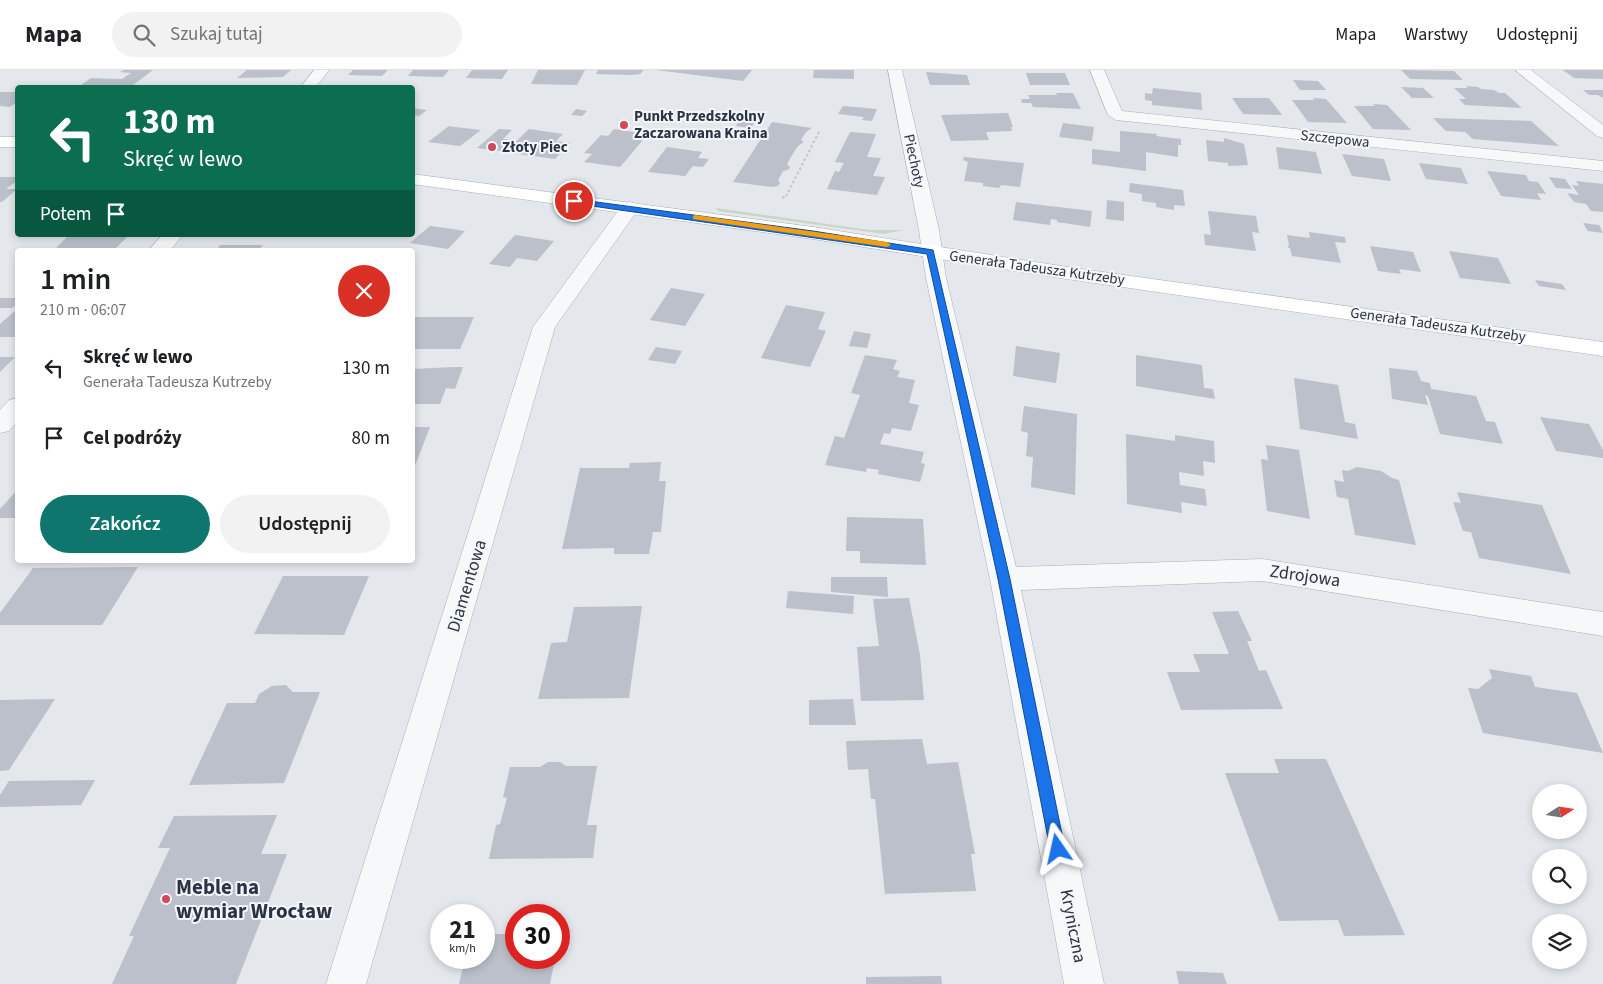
<!DOCTYPE html>
<html lang="pl">
<meta charset="utf-8">
<style>
body{margin:0;font-family:"Source Sans 3",sans-serif;background:#f2f2f2;color:#202124;height:100vh;display:flex;flex-direction:column;font-size:19px;white-space:nowrap}
*{box-sizing:border-box;margin:0}
p{font-size:16px;color:#757577}
.icon{flex:none;width:28px;height:28px;fill:none;stroke:currentColor;stroke-width:2;stroke-linecap:round;stroke-linejoin:round}
.map{position:relative;flex:1;overflow:hidden}
.sheet{position:absolute;left:15px;top:178px;width:400px;height:315px;display:flex;flex-direction:column;background:#fff;border-radius:5px;box-shadow:0 2px 8px #0003}
.sheet>*{flex:none}
.hud{position:absolute;left:15px;top:15px;width:400px;height:152px;border-radius:5px;box-shadow:0 2px 8px #0003;background:#0b6e4f;color:#fff;overflow:hidden}
.needle{width:32px;rotate:78deg}
.buttons{position:absolute;left:1532px;top:714px;display:grid;gap:10px}
.buttons a{display:grid;place-items:center;width:55px;height:55px;border-radius:50%;background:#fff;box-shadow:0 2px 8px #0003;font-size:25px}
.speed{position:absolute;left:430px;top:834px;display:flex;gap:10px;font-size:25px;font-weight:700;text-align:center}
.speed>*{display:grid;place-content:center;width:65px;height:65px;border-radius:50%;background:#fff;box-shadow:0 2px 8px #0003;line-height:1}
.speed small{font-size:12px;font-weight:400}
.speed .limit{border:8px solid #d22;background:#fff;color:#111}
.pin{position:absolute;display:grid;place-items:center;width:42px;height:42px;color:#fff;margin:-21px;border:2px solid #fff;border-radius:50%;box-shadow:0 1px 5px #0007}
.me{position:absolute;width:55px;margin:-28px;rotate:349deg;stroke-linejoin:round;filter:drop-shadow(0 0 4px #0008)}
.turn{display:flex;align-items:center;gap:18px;height:105px;padding:0 25px;font-size:22px}
.turn .icon{width:65px;height:65px;stroke-width:2.5}
.turn b{display:block;font-size:35px;line-height:42px}
.then{display:flex;align-items:center;height:48px;padding:0 25px;background:#0003;gap:10px;font-size:19px}
.round{display:grid;place-items:center;flex:none;width:52px;height:52px;border-radius:26px;background:#f2f2f2}
.head{display:flex;align-items:center;justify-content:space-between;height:85px;padding:0 25px}
h1{font-size:30px;font-weight:600;line-height:38px}
.cta{display:flex;gap:10px;margin-top:auto;padding:10px 25px}
.cta a{flex:1;height:58px;border-radius:30px;background:#0f766e;color:#fff;font-size:20px;font-weight:600;line-height:58px;text-align:center}
.cta a+a{background:#f2f2f2;color:#202124}
ul{padding:0;list-style:none}
li{display:flex;align-items:center;gap:15px;height:70px;padding:0 25px}
li div{flex:1}
li b{display:block;font-size:19px}
li em{font-style:normal}
header{display:flex;align-items:center;gap:30px;box-sizing:border-box;height:70px;padding:0 25px;background:#fff;border-bottom:1px solid #e0e0e0}
header strong{font-size:24px}
nav{display:flex;gap:28px;margin-inline-start:auto;font-size:18px}
.search{width:350px;height:45px;background:#f2f2f2;display:flex;align-items:center;gap:12px;box-sizing:border-box;padding:0 18px;border-radius:28px;color:#757577;font-size:19px}
.map>svg:first-child{display:block}
.green{fill:#c9d6c5}
.building{fill:#bbc0ca}
.lines{fill:none;stroke-linecap:round;stroke-linejoin:round}
.street-casing{stroke:#a9aeb7;stroke-width:1}
.secondary-casing{stroke:#a9aeb7;stroke-width:1}
.path{stroke:#c2c5cb;stroke-width:2;stroke-dasharray:2.5 2.5;stroke-linecap:butt}
.street{fill:#f7f8fa;fill-rule:evenodd}
.secondary{fill:#fff;fill-rule:evenodd}
.route{fill:#1a73e8;stroke:#114b97}
.slow{fill:#f59e0b}
.poi-dot{fill:#d1495b;stroke:#f4f6f9;stroke-width:2}
.labels{text-anchor:middle;dominant-baseline:central;stroke-width:4;stroke-linejoin:round;paint-order:stroke}
.far-poi-label{font-size:15px;font-weight:bold;fill:#2b3445;stroke:#f4f6f9;text-anchor:start}
.far-street-label{font-size:15px;fill:#2b3445;stroke:#f4f6f9}
.street-label{font-size:18px;fill:#2b3445;stroke:#f4f6f9}
.near-poi-label{font-size:21px;font-weight:bold;fill:#2b3445;stroke:#f4f6f9;text-anchor:start}
</style>
<header>
<strong>Mapa</strong>
<div class="search"><svg class="icon" aria-label="search" viewBox="0 0 24 24"><circle cx="10" cy="10" r="6"/><path d="M15 15l6 6"/></svg>Szukaj tutaj</div>
<nav><a>Mapa</a><a>Warstwy</a><a>Udostępnij</a></nav>
</header>
<div class="map">
<svg width="1603" height="914" viewBox="0 0 1603 914">
<rect width="100%" height="100%" fill="#e4e7ec"/>
<!-- green -->
<path class="green" d="M716 138 869 160H903L884 164 718 141Z"/>
<!-- building -->
<g class="building">
<path d="M124 0H153L129 18H77L91 8 122 9 131 3 120 2Z"/>
<path d="M247 0H291L283 7 237 8Z"/>
<path d="M353 0H388L382 6 348 5Z"/>
<path d="M413 0H449L443 7 408 6Z"/>
<path d="M472 0H508L502 9 466 8Z"/>
<path d="M538 0H585L577 15 531 14Z"/>
<path d="M598 0H644L640 4 631 5 596 4Z"/>
<path d="M656 0H752L743 11Z"/>
<path d="M814 0H854V9L813 8Z"/>
<path d="M1401 0 1454 1 1463 10 1410 9Z"/>
<path d="M1563 0H1603V9L1574 8Z"/>
<path d="M926 2 967 5 970 15H930Z"/>
<path d="M1026 3H1065L1070 15H1030Z"/>
<path d="M1293 10 1318 11 1326 20H1300Z"/>
<path d="M358 15 401 16V18H356Z"/>
<path d="M1466 16 1478 17 1481 19 1494 20 1499 23H1505L1522 38 1465 35 1459 29H1466L1454 18H1468Z"/>
<path d="M1401 17 1423 18 1434 28H1412Z"/>
<path d="M1153 18 1201 23 1202 40 1152 35V31L1145 30V23L1152 24Z"/>
<path d="M1583 20H1603V28L1598 25H1589Z"/>
<path d="M0 22H18V31L10 37 0 36Z"/>
<path d="M1056 23H1073L1081 39 1033 37 1031 33H1022L1021 29H1030L1028 25H1057Z"/>
<path d="M1232 28H1269L1282 45 1243 44Z"/>
<path d="M1313 28 1326 29 1347 53 1308 52 1292 30H1314Z"/>
<path d="M1373 34 1387 35 1411 60 1373 59 1354 36H1375Z"/>
<path d="M843 36 877 39 872 51 862 50 864 47 838 44Z"/>
<path d="M412 38 427 40 419 46 412 45Z"/>
<path d="M576 39 587 41 582 46 571 45Z"/>
<path d="M1008 43 1013 57H1011L1012 61 986 62 989 70 951 71 941 45Z"/>
<path d="M742 44 759 46 751 58 736 56Z"/>
<path d="M1433 48 1531 51 1559 76 1473 69 1465 62 1446 61Z"/>
<path d="M772 52 812 58 806 62 801 70 804 72 798 76 792 85 787 94 790 97 788 100 783 101 778 110 780 113 778 116 773 117 733 112Z"/>
<path d="M1063 53 1094 57 1092 71 1059 67Z"/>
<path d="M449 56 455 57 481 60 460 76 428 72Z"/>
<path d="M499 59 512 60 503 69 514 70 501 81 477 78Z"/>
<path d="M529 59 563 64 556 71 570 73 555 89 505 82Z"/>
<path d="M614 59 641 63 635 70H643L620 97 584 92 592 84 584 83 601 65 608 66Z"/>
<path d="M1120 61 1157 64 1156 66 1181 69V75H1178V87L1146 82V101L1092 94V79L1120 82Z"/>
<path d="M850 62 876 64 867 87 881 88 873 106 885 107 877 125 827 119 835 101 839 102 844 93 835 92Z"/>
<path d="M1224 68 1244 74 1248 95 1228 96V93L1208 91 1206 70 1224 72Z"/>
<path d="M667 77 702 82 698 88 709 89 703 97 693 96 685 106 648 102Z"/>
<path d="M1276 77 1316 82 1322 104 1279 99Z"/>
<path d="M1342 84 1384 89 1391 111 1352 106Z"/>
<path d="M964 87 1024 93 1020 117 1001 115 999 118 983 116V113L964 111 968 92 963 90Z"/>
<path d="M1419 93 1461 98 1468 114 1426 109Z"/>
<path d="M1487 101 1526 105 1529 111 1538 112 1546 124 1537 123 1541 130 1501 126Z"/>
<path d="M0 107H18V110L6 119H17L2 132H0Z"/>
<path d="M1549 107 1565 109 1572 119 1556 118Z"/>
<path d="M1576 111 1603 114V142L1591 141 1586 134 1574 132 1567 123 1579 125 1572 115 1579 116Z"/>
<path d="M1130 113 1183 120 1185 136 1174 135V140L1156 137V133L1142 131V124L1129 122Z"/>
<path d="M1107 130 1124 132V151L1106 149Z"/>
<path d="M1016 132 1092 141 1090 157 1057 152V150L1051 149 1050 155 1013 150Z"/>
<path d="M1208 141 1256 146 1259 163 1252 162 1256 181 1205 175 1204 164 1211 165Z"/>
<path d="M1583 153 1599 155 1603 163 1588 161Z"/>
<path d="M430 156 446 158 465 161 448 179 410 173Z"/>
<path d="M1309 162 1345 167 1346 173 1335 172 1341 193 1292 186 1290 178H1287L1289 176 1287 165 1310 168Z"/>
<path d="M69 165H129L114 180H54Z"/>
<path d="M515 165 554 171 537 191 517 188 510 197 489 194Z"/>
<path d="M220 175H263L259 180H217Z"/>
<path d="M1370 176 1413 182 1421 202 1399 199 1401 204 1378 201Z"/>
<path d="M1449 181 1498 188 1511 214 1460 208Z"/>
<path d="M1535 210 1562 214 1566 220 1539 216Z"/>
<path d="M671 218 705 224 685 256 650 250Z"/>
<path d="M0 228H18V233L12 238H0Z"/>
<path d="M786 235 825 242 818 259 826 261 810 297 761 288Z"/>
<path d="M18 238V267H0V254Z"/>
<path d="M412 247H474L460 279H412Z"/>
<path d="M854 261 871 264 867 278 849 276Z"/>
<path d="M1016 276 1060 283 1056 313 1013 306Z"/>
<path d="M656 277 682 281 675 294 648 290Z"/>
<path d="M865 285 897 290 893 299 900 301 897 307 915 310 909 333 919 335 911 361 892 358 890 364 884 363 880 374 924 382 921 393 925 394 920 412 878 404 879 400 867 398 866 402 825 395 835 366 844 368 860 325 851 323Z"/>
<path d="M1136 285 1202 295 1204 318 1213 319 1215 329 1136 316Z"/>
<path d="M0 287H15L0 302Z"/>
<path d="M454 297H463L455 319 446 318 440 334H412V299Z"/>
<path d="M1389 298 1417 301 1421 311 1430 313 1431 319 1476 326 1486 351 1495 352 1503 374 1440 364 1428 326 1425 325 1428 335 1392 329Z"/>
<path d="M1294 308 1338 315 1345 352 1355 354 1358 369 1300 359Z"/>
<path d="M1024 336 1077 344 1075 425 1031 417 1033 387 1026 386 1028 363 1021 361Z"/>
<path d="M1540 347 1589 354 1603 380V388L1556 381Z"/>
<path d="M412 357H430L413 401H412Z"/>
<path d="M1126 364 1175 371V365L1214 371 1215 393 1203 391 1204 406 1179 402 1180 415 1205 419 1207 436 1181 432 1182 443 1127 434Z"/>
<path d="M1266 375 1299 380 1310 449 1267 441 1261 389 1268 390Z"/>
<path d="M661 392 659 411H666L661 462H653L649 484H614V478L562 479 580 398H629L630 393Z"/>
<path d="M1357 397 1381 401 1392 408 1399 410 1416 475 1355 465 1348 429 1337 427 1334 410 1344 412 1342 400 1348 401Z"/>
<path d="M18 419V448H0V439Z"/>
<path d="M1457 422 1542 435 1571 504 1479 488 1471 462 1463 461 1453 432 1461 433Z"/>
<path d="M847 447 923 449 926 495 860 493V481H846Z"/>
<path d="M138 497 102 555H0V543L33 498Z"/>
<path d="M283 506H369L344 565 254 564Z"/>
<path d="M831 507H887L888 527 831 522Z"/>
<path d="M788 521 854 526 853 544 786 538Z"/>
<path d="M909 528 920 585 924 630 861 631 857 577 879 576 873 529Z"/>
<path d="M642 536 629 628 538 629 551 573 567 572 574 537Z"/>
<path d="M1238 541 1252 571H1247L1259 601 1266 600 1283 639 1181 640 1167 602H1200L1193 584H1229L1212 542Z"/>
<path d="M1489 599 1531 606 1535 617 1577 623 1603 683 1483 663 1468 618 1478 619 1492 608Z"/>
<path d="M286 615 293 622H320L284 713 189 715 227 633H255L259 624 272 616Z"/>
<path d="M55 629 9 700 0 701V630Z"/>
<path d="M853 629 856 655H809V630Z"/>
<path d="M922 669 927 694 958 692 975 784H971L976 821 885 824 875 729H871L868 699 848 700 846 671Z"/>
<path d="M1274 689H1326L1405 865 1344 866 1338 850 1279 851 1225 703H1279Z"/>
<path d="M548 692H560L566 696H597L587 755H597L593 788 489 789 496 755 500 754 507 728 503 727 510 697H540Z"/>
<path d="M95 710 81 735 0 737V725L9 711Z"/>
<path d="M277 745 261 784H287L236 914H112L134 866H129L170 778H158L174 746Z"/>
<path d="M484 864H516V888H555L550 914H459L465 888H484Z"/>
<path d="M1176 901 1223 903 1227 914H1179Z"/>
<path d="M941 906 942 914H866V907Z"/>
</g>
<g class="lines">
<!-- street casing -->
<g class="street-casing">
<g id="street">
<path d="M314 0H329L315 18H300Z"/>
<path d="M888 0H902L939 160 946 208 1016 497 1262 489 1603 542V566L1262 511 1021 520 1104 914H1064L990 509 926 208 919 160Z"/>
<path d="M1090 0H1104L1122 41 1603 91V101L1116 50 1108 45Z"/>
<path d="M1515 0H1531L1603 55V68L1597 66Z"/>
<path d="M630 132 637 134 639 138 555 257 366 914H326L533 257 623 134Z"/>
<path d="M162 165H183L170 180H149Z"/>
<path d="M18 328V351L9 361 0 363V340L9 330Z"/>
</g>
</g>
<!-- secondary casing -->
<g class="secondary-casing">
<g id="secondary">
<rect x="0" y="67" width="18" height="10"/>
<path d="M412 104 813 157 1067 197 1603 272V286L1067 209 813 169 412 114Z"/>
</g>
</g>
<!-- path -->
<path class="path" d="M782 127 785 128 820 60"/>
<!-- street -->
<use href="#street" class="street"/>
<!-- secondary -->
<use href="#secondary" class="secondary"/>
</g>
<!-- route -->
<path class="route" d="M574 129 813 161 933 180 1010 509 1065 779 1063 784 1058 786 1052 784 1050 779 998 509 927 184 571 133V130Z"/>
<!-- slow -->
<path class="slow" d="M695 145 887 172 891 175 887 177 693 149V146Z"/>
<!-- markers -->
<g class="poi-dot">
<circle cx="624" cy="55" r="5"/>
<circle cx="492" cy="77" r="5"/>
<circle cx="166" cy="829" r="5"/>
</g>
<g class="labels">
<!-- far-poi labels -->
<g class="far-poi-label">
<text x="634" y="46">Punkt Przedszkolny<tspan x="634" dy="17">Zaczarowana Kraina</tspan></text>
<text x="502" y="77">Złoty Piec</text>
</g>
<!-- far-street labels -->
<g class="far-street-label">
<text transform="translate(1335 69) rotate(6)">Szczepowa</text>
<text transform="translate(914 91) rotate(78)">Piechoty</text>
<text transform="translate(1037 198) rotate(8)">Generała Tadeusza Kutrzeby</text>
<text transform="translate(1438 255) rotate(8)">Generała Tadeusza Kutrzeby</text>
</g>
<!-- street labels -->
<g class="street-label">
<text transform="translate(1305 506) rotate(8)">Zdrojowa</text>
<text transform="translate(467 516) rotate(-73)">Diamentowa</text>
<text transform="translate(1073 856) rotate(79)">Kryniczna</text>
</g>
<!-- near-poi labels -->
<g class="near-poi-label">
<text x="176" y="817">Meble na<tspan x="176" dy="24">wymiar Wrocław</tspan></text>
</g>
</g>
</svg>
<div class="buttons">
<a><svg class="needle" viewBox="-14 -14 28 28"><path d="M0-13l5 13h-10z" fill="#e53935"/><path d="M0 13l5-13h-10z" fill="#757577"/></svg></a>
<a><svg class="icon" aria-label="search" viewBox="0 0 24 24"><circle cx="10" cy="10" r="6"/><path d="M15 15l6 6"/></svg></a>
<a><svg class="icon" aria-label="layers" viewBox="0 0 24 24"><path d="M12 4l9 5-9 5-9-5zM3 14l9 5 9-5"/></svg></a>
</div>
<div class="speed"><div>21<small>km/h</small></div><div class="limit">30</div></div>
<div class="pin" style="left:574px;top:131px;background:#d93025"><svg class="icon" aria-label="arrive" viewBox="0 0 24 24"><path d="M6 21V4h12l-3 4 3 4H6"/></svg></div>
<svg class="me" style="left:1058px;top:779px" viewBox="-20 -20 40 40"><path d="M0-17L14 15 0 8-14 15z" fill="#1a73e8" stroke="#fff" stroke-width="4"/></svg>
<div class="hud">
<div class="turn"><svg class="icon" aria-label="left" viewBox="0 0 24 24"><path d="M17 20v-9H6M10 6l-5 5 5 5"/></svg><div><b>130 m</b>Skręć w lewo</div></div>
<div class="then">Potem<svg class="icon" aria-label="arrive" viewBox="0 0 24 24"><path d="M6 21V4h12l-3 4 3 4H6"/></svg></div>
</div>
<section class="sheet">
<div class="head"><div><h1>1 min</h1><p>210 m · 06:07</p></div><a class="round" style="background:#d93025;color:#fff"><svg class="icon" aria-label="close" viewBox="0 0 24 24"><path d="M6 6l12 12M18 6L6 18"/></svg></a></div>
<ul>
<li><svg class="icon" aria-label="left" viewBox="0 0 24 24"><path d="M17 20v-9H6M10 6l-5 5 5 5"/></svg><div><b>Skręć w lewo</b><p>Generała Tadeusza Kutrzeby</p></div><em>130 m</em></li>
<li><svg class="icon" aria-label="arrive" viewBox="0 0 24 24"><path d="M6 21V4h12l-3 4 3 4H6"/></svg><div><b>Cel podróży</b></div><em>80 m</em></li>
</ul>
<div class="cta"><a>Zakończ</a><a>Udostępnij</a></div>
</section>
</div>
